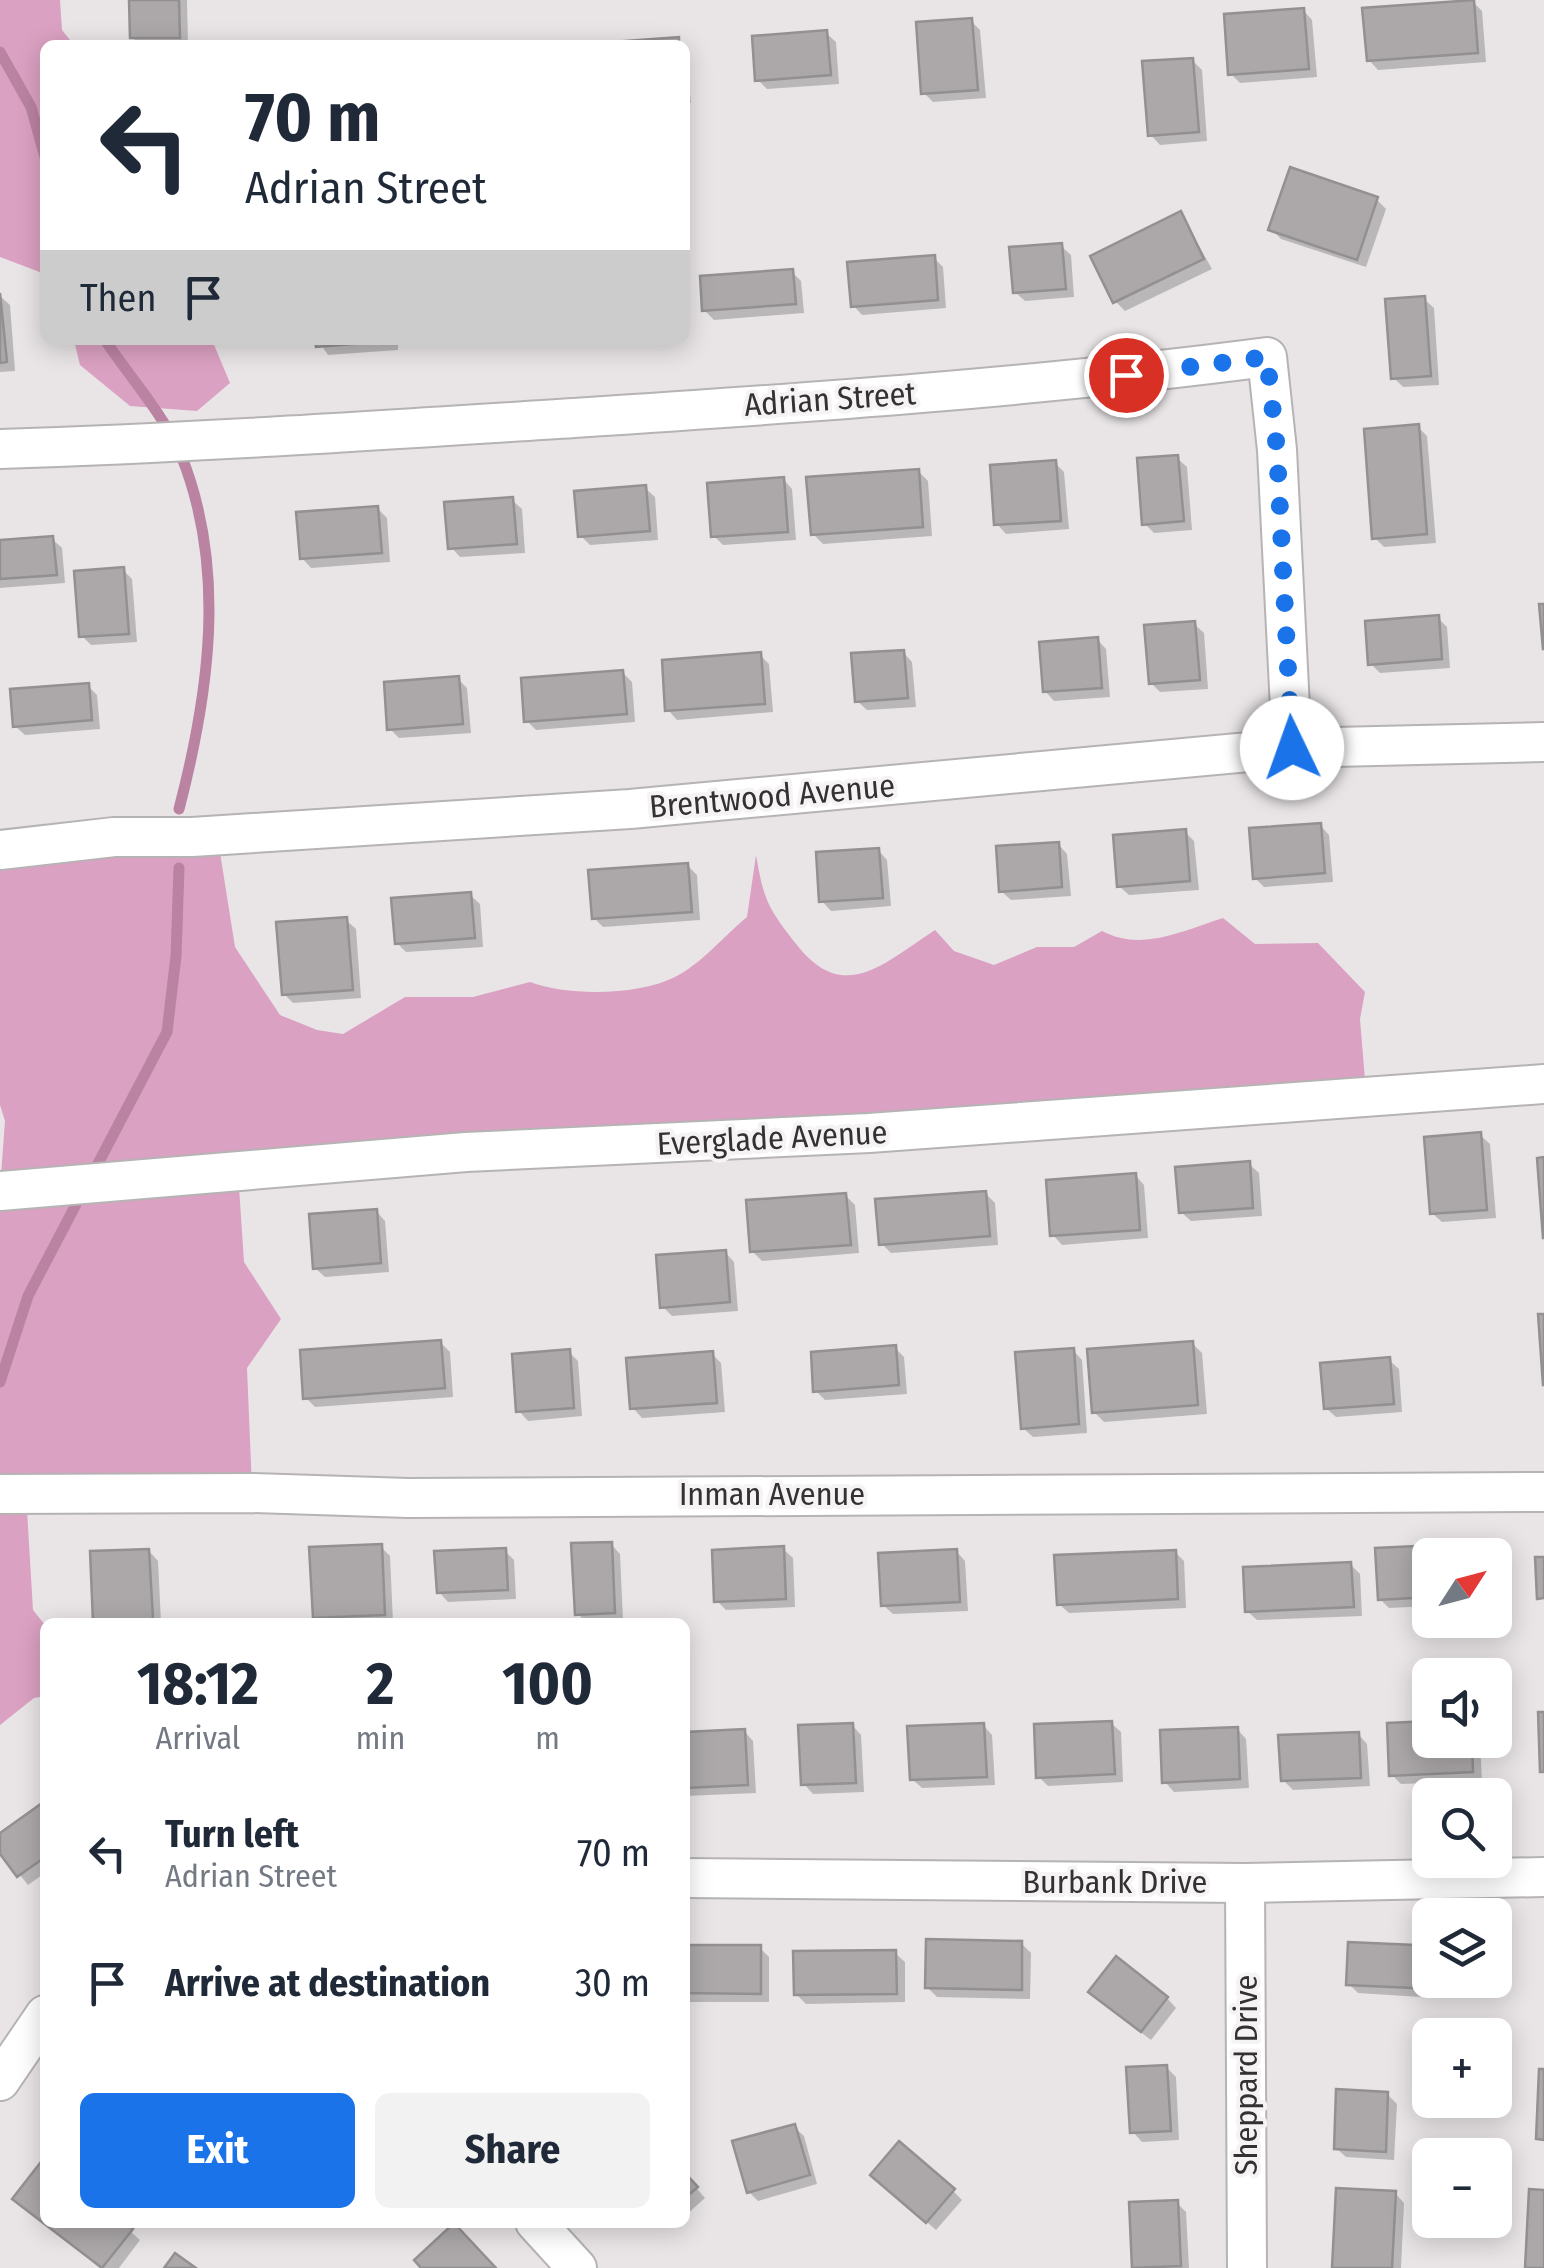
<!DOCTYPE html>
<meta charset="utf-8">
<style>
body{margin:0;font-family:"Fira Sans Condensed",sans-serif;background:#f2f2f3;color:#1f2937;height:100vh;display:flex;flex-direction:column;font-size:38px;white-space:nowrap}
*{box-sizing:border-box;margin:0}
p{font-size:32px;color:#747a83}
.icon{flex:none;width:55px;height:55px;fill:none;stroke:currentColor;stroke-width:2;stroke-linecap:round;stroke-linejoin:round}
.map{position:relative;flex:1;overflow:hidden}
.sheet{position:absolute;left:40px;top:1618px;width:650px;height:610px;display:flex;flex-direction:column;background:#fff;border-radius:15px;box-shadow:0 5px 25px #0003}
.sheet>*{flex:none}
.guide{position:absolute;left:40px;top:40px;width:650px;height:305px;border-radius:15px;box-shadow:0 5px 25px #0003;background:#fff;color:#1f2937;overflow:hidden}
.needle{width:65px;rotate:54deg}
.controls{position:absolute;left:1412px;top:1538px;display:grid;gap:20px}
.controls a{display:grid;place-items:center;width:100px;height:100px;border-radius:15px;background:#fff;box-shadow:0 5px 25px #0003;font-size:50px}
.pin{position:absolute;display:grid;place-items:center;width:85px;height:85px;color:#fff;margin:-42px;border:5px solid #fff;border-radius:50%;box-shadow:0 2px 10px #0007}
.me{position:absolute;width:110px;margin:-55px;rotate:357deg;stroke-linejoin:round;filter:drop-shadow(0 0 8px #0008)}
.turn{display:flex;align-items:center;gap:35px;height:210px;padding:0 40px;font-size:45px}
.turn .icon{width:130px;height:130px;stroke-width:2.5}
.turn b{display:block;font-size:70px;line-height:85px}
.then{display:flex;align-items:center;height:95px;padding:0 40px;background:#0003;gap:20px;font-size:38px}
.eta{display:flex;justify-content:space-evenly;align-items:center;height:170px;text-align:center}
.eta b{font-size:60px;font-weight:700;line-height:70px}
.action{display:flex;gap:20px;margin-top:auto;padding:20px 40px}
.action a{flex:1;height:115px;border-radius:15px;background:#1a73e8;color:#fff;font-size:40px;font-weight:700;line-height:115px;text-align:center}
.action a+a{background:#f2f2f3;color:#1f2937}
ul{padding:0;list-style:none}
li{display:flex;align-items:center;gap:30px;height:130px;padding:0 40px}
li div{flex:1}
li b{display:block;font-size:38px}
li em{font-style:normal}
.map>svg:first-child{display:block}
.forest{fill:#dba1c2}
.shadow{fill:#0003}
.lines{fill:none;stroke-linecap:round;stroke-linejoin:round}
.stream{stroke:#ba83a2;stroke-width:11}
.building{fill:#aca8aa;stroke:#939092;stroke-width:2.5}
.minor-casing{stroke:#b6b3b4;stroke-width:42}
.minor{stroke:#fff;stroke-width:38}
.route{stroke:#1a73e8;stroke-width:18;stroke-dasharray:0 32.4}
.labels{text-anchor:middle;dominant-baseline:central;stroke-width:8;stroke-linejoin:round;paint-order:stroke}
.street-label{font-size:32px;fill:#333132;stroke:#f6f3f5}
</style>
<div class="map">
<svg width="1544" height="2268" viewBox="0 0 1544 2268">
<rect width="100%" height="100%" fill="#e9e5e7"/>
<!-- forest -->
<g class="forest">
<path d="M0 0H60L62 30 74 45H45V274L0 257Z"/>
<path d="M74 340H212L230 383 197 411 130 406 80 365Z"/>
<path d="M218 840 235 947 280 1015 317 1030 343 1034 405 997H473L530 982C567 996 637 996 675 977 700 965 725 935 747 917L756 855C764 901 768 908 797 945 844 1005 884 963 935 930L954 951 994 965 1037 947H1074L1102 931C1142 952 1182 931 1223 918L1255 944 1318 943 1365 992 1360 1019 1366 1092 239 1187 244 1262 281 1319 247 1368 252 1488 27 1510 33 1610 45 1625V1696L34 1698 0 1725V1189L5 1121 0 1105V851Z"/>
</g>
<!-- shadow -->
<g class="shadow">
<path d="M132 0H187L188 45H140L132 37Z"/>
<path d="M1473 2 1482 11 1486 62 1378 70 1369 60Z"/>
<path d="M1303 10 1312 20 1317 77 1240 83 1231 74Z"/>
<path d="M971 21 980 30 986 98 933 102 924 93Z"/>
<path d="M826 33 836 42 839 84 767 89 758 80Z"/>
<path d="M685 47 691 103H685Z"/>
<path d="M1192 60 1202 70 1207 141 1160 145 1151 135Z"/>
<path d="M1376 199 1386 209 1366 267 1281 239 1271 229Z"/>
<path d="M1181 214 1212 269 1125 311 1115 301Z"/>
<path d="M1061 246 1071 255 1074 297 1025 301 1015 292Z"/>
<path d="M934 258 943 267 946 308 862 315 853 305Z"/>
<path d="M792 272 801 281 804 313 714 320 704 310Z"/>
<path d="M0 296 10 305 15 371 0 372Z"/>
<path d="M1424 299 1434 308 1439 385 1403 387 1394 378Z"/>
<path d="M318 340H398V350L328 355Z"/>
<path d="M1418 427 1427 436 1436 543 1384 547 1375 538Z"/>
<path d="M1177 458 1187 467 1192 530 1154 533 1144 523Z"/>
<path d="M1055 463 1064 472 1069 529 1006 534 997 524Z"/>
<path d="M918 471 928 481 932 536 823 544 813 534Z"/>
<path d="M783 479 792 489 796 540 723 545 714 536Z"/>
<path d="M645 488 655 497 658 540 590 545 581 536Z"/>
<path d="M512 500 522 509 525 553 460 557 451 547Z"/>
<path d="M377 508 387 518 390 562 311 568 302 558Z"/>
<path d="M52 539 62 548 65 583 0 588V542Z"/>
<path d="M123 570 132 579 137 642 91 645 82 636Z"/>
<path d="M1438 618 1447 627 1450 668 1380 673 1371 664Z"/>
<path d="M1194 624 1204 633 1208 689 1160 692 1151 683Z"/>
<path d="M1097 639 1106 649 1110 697 1054 701 1045 691Z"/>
<path d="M903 652 912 662 916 707 867 710 857 701Z"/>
<path d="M760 655 769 664 773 712 677 720 668 710Z"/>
<path d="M622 672 632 682 635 722 536 730 527 721Z"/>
<path d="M458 679 467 688 471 733 399 738 390 729Z"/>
<path d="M88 686 97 695 100 729 25 735 15 726Z"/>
<path d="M1320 825 1329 835 1333 882 1264 887 1255 878Z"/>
<path d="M1185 832 1194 841 1199 890 1129 895 1119 886Z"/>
<path d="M1058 844 1067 854 1071 896 1011 900 1001 891Z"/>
<path d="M878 850 887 860 891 906 831 911 822 901Z"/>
<path d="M687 865 697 875 700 920 603 927 594 918Z"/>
<path d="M470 895 480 904 483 947 406 952 397 943Z"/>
<path d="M346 920 356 929 361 998 293 1003 284 994Z"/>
<path d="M1480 1135 1490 1144 1496 1218 1442 1222 1432 1213Z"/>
<path d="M1249 1164 1259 1173 1262 1216 1191 1221 1181 1212Z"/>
<path d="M1135 1175 1144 1185 1148 1238 1062 1245 1053 1235Z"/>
<path d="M985 1193 995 1203 998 1245 891 1253 881 1243Z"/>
<path d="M845 1195 855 1205 859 1253 762 1261 752 1251Z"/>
<path d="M376 1211 385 1221 389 1272 325 1277 315 1268Z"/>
<path d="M725 1252 734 1262 738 1311 672 1316 663 1307Z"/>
<path d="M440 1342 450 1352 453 1397 315 1407 306 1398Z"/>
<path d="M1193 1344 1202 1353 1207 1414 1104 1422 1094 1412Z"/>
<path d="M895 1348 904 1357 907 1394 825 1400 816 1391Z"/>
<path d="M1073 1350 1082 1360 1087 1433 1033 1437 1023 1428Z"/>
<path d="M569 1352 578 1361 582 1416 528 1421 519 1411Z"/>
<path d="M712 1354 721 1363 725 1412 642 1418 633 1408Z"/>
<path d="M1389 1360 1399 1369 1402 1412 1336 1417 1326 1408Z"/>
<path d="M611 1544 620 1554 623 1621 586 1622 577 1613Z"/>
<path d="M1480 1545 1489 1555H1430V1606L1389 1608 1380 1599 1378 1550Z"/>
<path d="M381 1547 390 1556 393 1622H321L315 1617Z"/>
<path d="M783 1549 793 1558 795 1607 726 1610 717 1601Z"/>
<path d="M149 1551 158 1561 161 1622H98Z"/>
<path d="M505 1551 514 1560 516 1599 448 1602 439 1592Z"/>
<path d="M956 1551 965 1561 968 1611 893 1614 883 1605Z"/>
<path d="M1175 1552 1184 1561 1186 1608 1069 1613 1059 1604Z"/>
<path d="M1350 1564 1360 1574 1362 1616 1257 1620 1247 1611Z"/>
<path d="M1111 1723 1121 1732 1123 1782 1048 1786 1039 1777Z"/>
<path d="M1430 1723V1740H1480L1482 1781 1401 1784 1392 1775Z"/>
<path d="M852 1725 861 1735 864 1792 813 1794 804 1784Z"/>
<path d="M983 1725 992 1735 995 1785 922 1788 912 1779Z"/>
<path d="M1237 1729 1246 1739 1249 1788 1174 1792 1165 1782Z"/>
<path d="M744 1731 753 1741 756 1793 685 1796V1734Z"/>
<path d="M1358 1734 1367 1744 1370 1786 1293 1790 1283 1780Z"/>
<path d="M45 1804V1873L28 1885 0 1850V1837Z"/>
<path d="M1021 1943 1031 1953 1030 1999 937 1997 927 1987Z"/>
<path d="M685 1948H760L769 1957V2002H685Z"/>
<path d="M1414 1948 1423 1957 1421 1997 1358 1993 1349 1984Z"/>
<path d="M895 1953 905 1962V2002L806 2004 796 1994Z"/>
<path d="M1167 1998 1176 2008 1151 2040 1100 2001Z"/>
<path d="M1166 2067 1176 2077 1179 2140 1142 2142 1133 2132Z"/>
<path d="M1387 2094 1397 2104 1394 2160 1346 2157 1336 2148Z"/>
<path d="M794 2127 804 2136 817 2184 758 2201 749 2192Z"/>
<path d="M45 2162V2222H120L140 2240 119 2268H100L15 2199Z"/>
<path d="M685 2175 705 2198 685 2216Z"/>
<path d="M883 2184 953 2191 962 2200 936 2230Z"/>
<path d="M1395 2193 1404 2203 1401 2268H1335Z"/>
<path d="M1177 2203 1186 2212 1189 2268H1136Z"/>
</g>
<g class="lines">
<!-- stream -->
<g class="stream">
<path d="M0 52 31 107 45 157"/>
<path d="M105 340C129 376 164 415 181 455 227 569 209 694 179 809"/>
<path d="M92 1175 167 1032 176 956 179 868"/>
<path d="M0 1382 28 1296 83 1191"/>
</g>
</g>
<!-- building -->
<g class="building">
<path d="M129 0H179L180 38H130Z"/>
<path d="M1474 0 1478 53 1367 61 1362 8Z"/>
<path d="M1304 8 1309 69 1228 75 1224 14Z"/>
<path d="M972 18 978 90 921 94 916 22Z"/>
<path d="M827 30 831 75 755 81 752 36Z"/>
<path d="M679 37V45H614L613 42Z"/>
<path d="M1193 58 1199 132 1148 136 1142 61Z"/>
<path d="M1290 167 1378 197 1357 260 1268 230Z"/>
<path d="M1181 211 1204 259 1113 303 1090 256Z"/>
<path d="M1062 243 1066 289 1013 293 1009 247Z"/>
<path d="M935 255 938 300 851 307 847 262Z"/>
<path d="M793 269 796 304 702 311 700 276Z"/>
<path d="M0 293 7 362 0 363Z"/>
<path d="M1425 296 1431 376 1391 379 1385 299Z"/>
<path d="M315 340H390V341L316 347Z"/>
<path d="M1419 424 1427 534 1372 539 1364 429Z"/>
<path d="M1178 455 1184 521 1142 525 1137 458Z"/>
<path d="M1056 460 1061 521 994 525 990 465Z"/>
<path d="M919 469 923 527 811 535 806 477Z"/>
<path d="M784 477 788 532 711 537 707 483Z"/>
<path d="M646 485 650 531 578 537 574 491Z"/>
<path d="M513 497 517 544 448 549 444 502Z"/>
<path d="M378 506 382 553 300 559 296 512Z"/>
<path d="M53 536 57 575 0 579V540Z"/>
<path d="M124 567 129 634 79 637 74 571Z"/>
<path d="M1539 604H1544V649H1543Z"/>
<path d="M1439 615 1442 659 1368 665 1365 621Z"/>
<path d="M1195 621 1200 680 1149 684 1144 625Z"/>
<path d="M1098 637 1102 688 1043 692 1039 642Z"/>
<path d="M904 650 908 698 855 702 851 653Z"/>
<path d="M761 652 765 704 665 711 662 660Z"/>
<path d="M623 670 627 714 524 722 521 678Z"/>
<path d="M459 676 463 724 387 730 384 682Z"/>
<path d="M89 683 92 720 13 727 10 689Z"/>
<path d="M1321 823 1325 873 1253 879 1249 828Z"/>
<path d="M1186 829 1190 881 1117 887 1113 835Z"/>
<path d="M1059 842 1062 887 999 892 996 846Z"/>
<path d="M879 848 883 898 819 902 816 852Z"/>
<path d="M688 863 692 912 592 919 588 870Z"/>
<path d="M471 892 475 938 395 944 391 898Z"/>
<path d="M347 917 353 990 282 995 276 922Z"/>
<path d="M1481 1132 1487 1210 1430 1214 1424 1137Z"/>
<path d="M1544 1157V1238H1543L1537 1158Z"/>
<path d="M1250 1161 1253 1208 1179 1213 1175 1167Z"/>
<path d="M1136 1173 1140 1230 1050 1236 1046 1180Z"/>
<path d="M986 1191 990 1236 879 1245 875 1199Z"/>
<path d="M846 1193 851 1245 750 1252 746 1200Z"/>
<path d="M377 1209 381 1263 313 1269 309 1214Z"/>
<path d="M726 1250 730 1302 660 1308 656 1255Z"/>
<path d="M1538 1314H1544V1385H1543Z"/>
<path d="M441 1340 445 1388 303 1399 300 1350Z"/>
<path d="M1193 1341 1198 1405 1092 1413 1087 1349Z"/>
<path d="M896 1345 899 1385 813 1392 811 1352Z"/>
<path d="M1074 1348 1079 1424 1021 1429 1015 1352Z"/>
<path d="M570 1349 574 1408 516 1412 512 1354Z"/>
<path d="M713 1351 717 1403 630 1409 626 1358Z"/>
<path d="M1390 1357 1394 1404 1324 1409 1320 1363Z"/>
<path d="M612 1542 615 1613 575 1615 571 1543Z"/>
<path d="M1481 1543V1555H1430V1597L1378 1600 1375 1548Z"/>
<path d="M382 1544 385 1615 313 1618 309 1547Z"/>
<path d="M784 1546 786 1599 714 1602 712 1550Z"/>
<path d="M506 1548 508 1590 437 1593 434 1551Z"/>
<path d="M149 1549 153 1619 93 1622 90 1551Z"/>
<path d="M957 1549 960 1602 881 1606 878 1553Z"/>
<path d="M1176 1550 1178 1599 1057 1605 1054 1555Z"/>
<path d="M1535 1557H1544V1598L1537 1599Z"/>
<path d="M1351 1562 1354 1607 1245 1612 1243 1567Z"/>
<path d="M1538 1712H1544V1772H1540Z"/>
<path d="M1112 1721 1115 1774 1036 1778 1034 1724Z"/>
<path d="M1430 1721V1740H1472L1473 1772 1389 1776 1387 1723Z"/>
<path d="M853 1723 856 1783 801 1785 798 1725Z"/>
<path d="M984 1723 987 1777 910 1780 907 1726Z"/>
<path d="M1238 1727 1240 1779 1162 1783 1160 1730Z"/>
<path d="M745 1729 748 1785 685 1788V1732Z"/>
<path d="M1359 1732 1361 1778 1281 1781 1278 1735Z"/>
<path d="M45 1801V1857L17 1877 0 1854V1833Z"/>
<path d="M926 1939 1022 1941V1990L925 1988Z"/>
<path d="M1348 1942 1415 1945 1413 1988 1346 1985Z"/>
<path d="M685 1945H761V1994L685 1993Z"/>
<path d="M896 1950 897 1994 794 1995 793 1951Z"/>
<path d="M1116 1956 1168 1997 1141 2032 1088 1992Z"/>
<path d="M1167 2065 1171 2131 1130 2133 1126 2067Z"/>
<path d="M1539 2069H1544V2140L1536 2139Z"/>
<path d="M1336 2089 1388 2092 1386 2152 1334 2149Z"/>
<path d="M795 2124 810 2175 747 2193 732 2141Z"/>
<path d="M899 2141 955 2189 926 2223 870 2175Z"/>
<path d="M44 2158 45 2222H124L133 2229 102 2268 12 2199Z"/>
<path d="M685 2173 698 2187 685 2198Z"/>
<path d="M1336 2188 1396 2191 1392 2268H1332Z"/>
<path d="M1529 2189 1544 2190V2268H1525Z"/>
<path d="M1178 2200 1181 2266 1132 2268 1129 2202Z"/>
<path d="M454 2223 496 2268H421L414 2260Z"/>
<path d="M175 2253 196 2268H164Z"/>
</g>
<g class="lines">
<!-- minor casing -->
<g class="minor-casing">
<g id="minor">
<path d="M0 449C192 443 383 430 574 418 805 403 1037 387 1267 357L1277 450 1292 748"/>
<path d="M0 850 114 837H192L630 809 1292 748 1544 742"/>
<path d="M0 1191 466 1152 869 1133 1544 1084"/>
<path d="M0 1494 252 1493 408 1498 1544 1492"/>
<path d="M685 1878 1245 1883 1544 1877"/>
<path d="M1245 1883 1247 2268"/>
<path d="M0 2081 45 2015"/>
<path d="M535 2222 577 2268"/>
</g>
</g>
<!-- minor -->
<use href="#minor" class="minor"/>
</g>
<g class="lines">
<!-- route -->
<path class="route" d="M1126 375 1267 357 1277 450 1292 748"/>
</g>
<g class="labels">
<!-- street labels -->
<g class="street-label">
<text transform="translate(830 399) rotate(-4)">Adrian Street</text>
<text transform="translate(772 796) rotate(-5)">Brentwood Avenue</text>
<text transform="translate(772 1138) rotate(-3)">Everglade Avenue</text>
<text x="772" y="1494">Inman Avenue</text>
<text x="1115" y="1882">Burbank Drive</text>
<text transform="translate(1246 2075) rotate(-90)">Sheppard Drive</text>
</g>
</g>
</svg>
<div class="controls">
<a><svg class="needle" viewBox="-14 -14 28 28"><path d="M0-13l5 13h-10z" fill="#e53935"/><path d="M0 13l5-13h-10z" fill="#747a83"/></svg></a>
<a><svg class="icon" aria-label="sound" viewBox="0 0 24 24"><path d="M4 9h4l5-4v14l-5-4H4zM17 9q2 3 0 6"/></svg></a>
<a><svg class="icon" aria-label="search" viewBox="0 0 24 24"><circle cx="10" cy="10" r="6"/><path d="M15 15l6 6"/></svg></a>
<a><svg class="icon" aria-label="layers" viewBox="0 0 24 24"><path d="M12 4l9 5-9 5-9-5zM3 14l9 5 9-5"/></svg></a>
<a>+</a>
<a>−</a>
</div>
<div class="pin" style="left:1126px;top:375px;background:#d93025"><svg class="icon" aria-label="arrive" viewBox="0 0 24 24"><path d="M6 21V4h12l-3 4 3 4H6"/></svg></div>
<svg class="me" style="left:1292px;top:748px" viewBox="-20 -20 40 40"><circle r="19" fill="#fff"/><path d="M0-13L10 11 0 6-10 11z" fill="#1a73e8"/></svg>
<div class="guide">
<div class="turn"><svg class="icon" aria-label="left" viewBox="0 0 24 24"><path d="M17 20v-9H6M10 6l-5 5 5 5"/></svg><div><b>70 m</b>Adrian Street</div></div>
<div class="then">Then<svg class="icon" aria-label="arrive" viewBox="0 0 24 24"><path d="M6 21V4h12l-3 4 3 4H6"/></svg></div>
</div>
<section class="sheet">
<div class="eta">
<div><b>18:12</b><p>Arrival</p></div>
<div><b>2</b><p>min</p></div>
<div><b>100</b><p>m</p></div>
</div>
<ul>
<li><svg class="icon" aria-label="left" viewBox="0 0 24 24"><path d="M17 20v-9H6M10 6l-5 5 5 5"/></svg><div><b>Turn left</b><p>Adrian Street</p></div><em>70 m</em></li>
<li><svg class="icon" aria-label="arrive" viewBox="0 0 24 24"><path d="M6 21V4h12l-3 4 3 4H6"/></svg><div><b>Arrive at destination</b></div><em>30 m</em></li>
</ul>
<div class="action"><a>Exit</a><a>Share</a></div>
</section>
</div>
